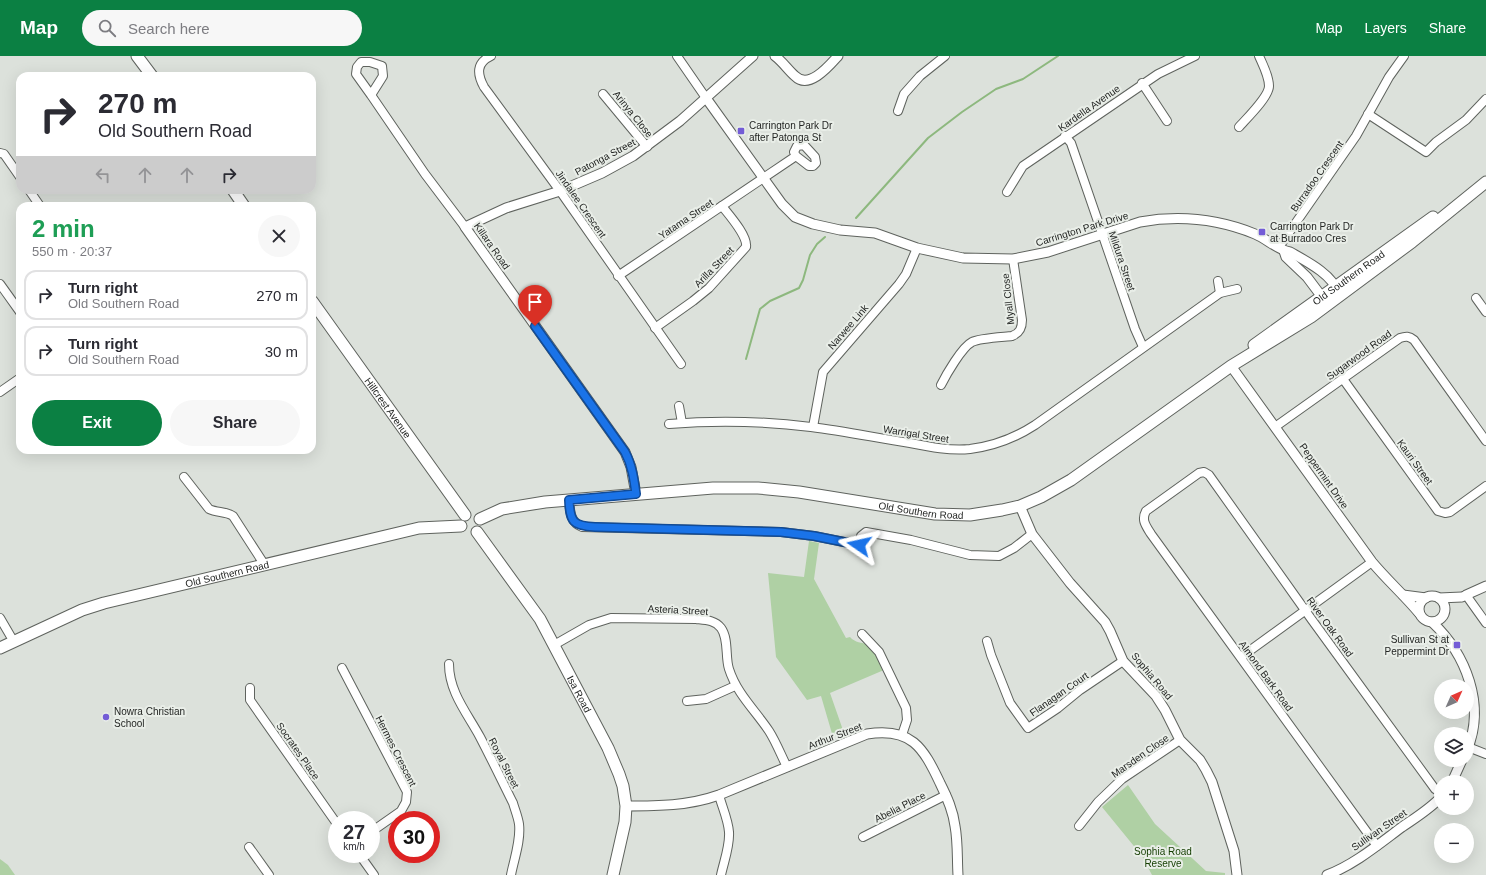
<!DOCTYPE html>
<meta charset="utf-8">
<style>
body{margin:0;font-family:Helvetica,sans-serif;background:#f7f7f7;color:#2b2b33;height:100vh;display:flex;flex-direction:column;font-size:15px;white-space:nowrap}
*{box-sizing:border-box;margin:0}
p{font-size:13px;color:#7c7c81}
.icon{flex:none;width:22px;height:22px;fill:none;stroke:currentColor;stroke-width:2;stroke-linecap:round;stroke-linejoin:round}
.map{position:relative;flex:1;overflow:hidden}
.details{position:absolute;left:16px;top:146px;width:300px;height:252px;display:flex;flex-direction:column;background:#fff;border-radius:12px;box-shadow:0 4px 16px #0002}
.details>*{flex:none}
.hud{position:absolute;left:16px;top:16px;width:300px;height:122px;border-radius:12px;box-shadow:0 4px 16px #0002;background:#fff;color:#2b2b33;overflow:hidden}
.needle{width:26px;rotate:45deg}
.buttons{position:absolute;left:1434px;top:623px;display:grid;gap:8px}
.buttons a{display:grid;place-items:center;width:40px;height:40px;border-radius:50%;background:#fff;box-shadow:0 4px 16px #0002;font-size:20px}
.speed{position:absolute;left:328px;top:755px;display:flex;gap:8px;font-size:20px;font-weight:700;text-align:center}
.speed>*{display:grid;place-content:center;width:52px;height:52px;border-radius:50%;background:#fff;box-shadow:0 4px 16px #0002;line-height:1}
.speed small{font-size:10px;font-weight:400}
.speed .limit{border:6px solid #d22;background:#fff;color:#111}
.pin{position:absolute;display:grid;place-items:center;width:34px;height:34px;color:#fff;margin:-41px -17px;border-radius:50% 50% 50% 0;rotate:-45deg;box-shadow:0 0 4px #0007}
.pin .icon{rotate:45deg}
.me{position:absolute;width:44px;margin:-22px;rotate:281deg;stroke-linejoin:round;filter:drop-shadow(0 0 3px #0008)}
.turn{display:flex;align-items:center;gap:14px;height:84px;padding:0 16px;font-size:18px}
.turn .icon{width:52px;height:52px;stroke-width:2.5}
.turn b{display:block;font-size:28px;line-height:34px}
.lanes{display:flex;align-items:center;height:38px;padding:0 16px;background:#0003;justify-content:center;gap:20px;direction:ltr}
.lanes .off{opacity:.35}
.round{display:grid;place-items:center;flex:none;width:42px;height:42px;border-radius:21px;background:#f7f7f7}
.head{display:flex;align-items:center;justify-content:space-between;height:68px;padding:0 16px}
h1{font-size:24px;font-weight:700;line-height:30px;color:#1e9e55}
.cta{display:flex;gap:8px;margin-top:auto;padding:8px 16px}
.cta a{flex:1;height:46px;border-radius:24px;background:#0b8043;color:#fff;font-size:16px;font-weight:700;line-height:46px;text-align:center}
.cta a+a{background:#f7f7f7;color:#2b2b33}
ul{padding:0;list-style:none}
li{display:flex;align-items:center;gap:12px;height:50px;margin:0 8px 6px;padding:0 8px;border:2px solid #e1e1e2;border-radius:12px}
li div{flex:1}
li b{display:block;font-size:15px}
li em{font-style:normal}
header{display:flex;align-items:center;gap:24px;box-sizing:border-box;height:56px;padding:0 20px;background:#0b8043;color:#fff}
header strong{font-size:19px}
nav{display:flex;gap:22px;margin-inline-start:auto;font-size:14px}
.search{width:280px;height:36px;background:#f7f7f7;display:flex;align-items:center;gap:10px;box-sizing:border-box;padding:0 14px;border-radius:22px;color:#7c7c81;font-size:15px}
.map>svg:first-child{display:block}
.green{fill:#afd0a4}
.lines{fill:none;stroke-linecap:round;stroke-linejoin:round}
.stream{stroke:#8db87e;stroke-width:2}
.minor-casing{stroke:#5f635e;stroke-width:10}
.tertiary-casing{stroke:#5f635e;stroke-width:11}
.secondary-casing{stroke:#5f635e;stroke-width:13}
.minor{stroke:#fff;stroke-width:8}
.tertiary{stroke:#fff;stroke-width:9}
.secondary{stroke:#fff;stroke-width:11}
.route-casing{stroke:#114b97;stroke-width:10}
.route{stroke:#1a73e8;stroke-width:7}
.poi-dot{fill:#735cd6;stroke:#e9eee8;stroke-width:1.5}
.labels{text-anchor:middle;dominant-baseline:central;stroke-width:4;stroke-linejoin:round;paint-order:stroke}
.street-label{font-size:10px;fill:#242624;stroke:#e9eee8}
.poi-label{font-size:10px;fill:#242624;stroke:#e9eee8;text-anchor:start}
.park-label{font-size:10px;fill:#143d00;stroke:#e9eee8}
</style>
<header>
<strong>Map</strong>
<div class="search"><svg class="icon" aria-label="search" viewBox="0 0 24 24"><circle cx="10" cy="10" r="6"/><path d="M15 15l6 6"/></svg>Search here</div>
<nav><a>Map</a><a>Layers</a><a>Share</a></nav>
</header>
<div class="map">
<svg width="1486" height="819" viewBox="0 0 1486 819">
<rect width="100%" height="100%" fill="#dce1db"/>
<!-- green -->
<g class="green">
<path d="M809 485 819 487 814 523 846 582 850 581C855 587 862 586 868 589 876 594 880 606 884 614L830 637 844 677 833 681 821 640 807 644 776 601 768 517 804 521Z"/>
<path d="M1128 729 1155 768 1206 815 1225 817V819H1152L1142 800 1102 751Z"/>
<path d="M0 803 8 809 15 819H0Z"/>
</g>
<g class="lines">
<!-- stream -->
<g class="stream">
<path d="M856 162 928 82 962 56 996 33 1023 23 1058 0"/>
<path d="M746 303 760 253 770 245 799 232 803 224 810 199 817 188 825 181"/>
</g>
<!-- minor casing -->
<g class="minor-casing">
<g id="minor">
<path d="M491 0C476 7 477 18 484 31L560 135 681 308"/>
<path d="M677 0 706 42"/>
<path d="M1142 27 1167 65"/>
<path d="M603 38 647 91"/>
<path d="M371 39 356 18 357 11 361 6H370L382 10 383 20 371 39 425 118 465 171"/>
<path d="M898 55 904 38 920 20 945 0"/>
<path d="M1368 58 1426 96 1436 86 1466 64 1486 43"/>
<path d="M1239 71C1246 63 1269 41 1269 30 1269 20 1263 9 1259 0"/>
<path d="M1065 80 1071 87 1135 273 1143 291"/>
<path d="M0 97 4 98 20 121"/>
<path d="M29 134 40 150"/>
<path d="M1007 136 1023 110 1158 18 1195 0"/>
<path d="M1279 191 1356 80 1389 21 1404 0"/>
<path d="M618 220 796 100 794 96 797 90 804 89 815 101 816 107 813 110H809L796 100"/>
<path d="M1218 225 1220 237"/>
<path d="M0 228 20 256"/>
<path d="M1476 242 1486 256"/>
<path d="M655 272 693 245 709 232 746 191C748 180 729 159 722 150"/>
<path d="M1343 323 1438 455 1445 457 1450 456 1486 430"/>
<path d="M941 329C946 319 962 291 972 286 979 282 1003 281 1012 280 1020 277 1022 272 1022 264L1013 203"/>
<path d="M0 336 20 322"/>
<path d="M679 350 682 367"/>
<path d="M669 368C717 364 763 365 811 371 844 375 877 382 910 387 930 391 950 395 970 393 994 390 1015 382 1035 369L1220 237 1237 233"/>
<path d="M813 371 823 316 899 228 906 218 917 192"/>
<path d="M1275 371 1400 282C1406 280 1409 280 1414 284L1486 385"/>
<path d="M184 421 209 453C217 457 226 455 233 460L264 508"/>
<path d="M569 444C570 455 570 466 582 471L781 476 814 480 859 489 861 480 866 476 911 484 970 499 999 500 1014 492 1032 478"/>
<path d="M1462 541 1466 539 1486 567"/>
<path d="M0 562 14 586"/>
<path d="M862 578 879 596 906 652 907 664 902 679"/>
<path d="M987 585 991 599 1010 647 1028 672 1058 652 1080 634 1123 605"/>
<path d="M554 589 589 569 611 562 696 563C705 564 715 564 721 572 729 583 725 601 729 613 737 638 755 654 769 675 776 686 781 699 787 711"/>
<path d="M1241 601 1372 506"/>
<path d="M449 608C449 636 467 657 480 681 491 702 502 725 513 747 515 754 518 761 519 768 521 785 514 803 511 819"/>
<path d="M342 612 407 736 406 746 401 755 371 776"/>
<path d="M250 632V644L337 768"/>
<path d="M687 645 706 643 735 630"/>
<path d="M1468 691 1486 698"/>
<path d="M719 739C722 751 728 763 729 776 730 790 724 805 721 819"/>
<path d="M1079 770 1098 746 1122 723 1180 684"/>
<path d="M863 781 946 739"/>
<path d="M1377 790 1151 478C1146 470 1141 464 1146 455L1199 417 1204 416 1209 419 1312 564 1435 733 1441 737"/>
<path d="M249 791 269 819"/>
<path d="M359 798 374 819"/>
</g>
</g>
<!-- tertiary casing -->
<g class="tertiary-casing">
<g id="tertiary">
<path d="M775 0C783 6 788 14 795 20 809 34 829 10 838 0"/>
<path d="M706 42 782 148 795 161 813 168 840 174 875 177 917 192 963 202 1013 203 1048 196 1140 166C1179 159 1218 163 1255 178 1267 183 1278 194 1290 196 1304 204 1334 219 1337 236"/>
<path d="M1284 195 1286 201 1307 221 1322 241H1328"/>
<path d="M1231 310 1372 506C1387 524 1404 539 1419 557"/>
<path d="M636 438 631 411 625 396 465 171 506 152 560 135 602 117 633 100 680 65 753 0"/>
<path d="M1020 450 1032 478 1070 527 1105 566 1110 575 1123 605 1156 640 1165 654 1180 684 1200 704 1206 714 1212 726 1234 795 1237 819"/>
<path d="M1403 539 1426 542"/>
<path d="M1466 539 1486 530"/>
<circle cx="1432" cy="553" r="13"/>
<path d="M1439 542 1462 541"/>
<path d="M1432 566C1466 598 1486 649 1467 694"/>
<path d="M1452 726 1462 704"/>
<path d="M626 750C658 750 688 750 719 739L867 678C911 671 923 691 940 727 947 741 953 754 955 770 958 786 957 803 958 819"/>
<path d="M1327 819C1354 809 1379 788 1402 771 1415 762 1430 753 1441 741"/>
</g>
</g>
<!-- secondary casing -->
<g class="secondary-casing">
<g id="secondary">
<path d="M137 0 152 20"/>
<path d="M233 134 244 150"/>
<path id="s1" d="M312 245 465 459"/>
<path id="s2" d="M1254 289 1433 161"/>
<path id="s3" d="M480 463 502 453 545 446 713 432H758L799 436 935 458 970 459 1002 454 1020 450 1041 441 1071 424 1231 310 1311 261 1412 186 1486 126"/>
<path id="s4" d="M477 476 540 563 608 692 619 718 623 730 626 750 625 766 613 819"/>
<path id="s5" d="M0 592 82 554 104 547 419 472 461 470"/>
</g>
</g>
<!-- minor -->
<use href="#minor" class="minor"/>
<!-- tertiary -->
<use href="#tertiary" class="tertiary"/>
<!-- secondary -->
<use href="#secondary" class="secondary"/>
</g>
<g class="lines">
<!-- route casing -->
<g class="route-casing">
<path id="route" d="M535 270 625 396C632 409 634 423 636 438L569 444C570 466 573 470 595 471L781 476 814 480 859 489"/>
</g>
<!-- route -->
<use href="#route" class="route"/>
</g>
<!-- markers -->
<g class="poi-dot">
<rect x="737" y="71" width="8" height="8" rx="2"/>
<rect x="1258" y="172" width="8" height="8" rx="2"/>
<rect x="1453" y="585" width="8" height="8" rx="2"/>
<circle cx="106" cy="661" r="4"/>
</g>
<g class="labels">
<!-- street labels -->
<g class="street-label">
<text transform="translate(1089 52) rotate(-35)">Kardella Avenue</text>
<text transform="translate(633 58) rotate(51)">Arinya Close</text>
<text transform="translate(605 101) rotate(-28)">Patonga Street</text>
<text transform="translate(1317 120) rotate(-55)">Burradoo Crescent</text>
<text transform="translate(581 148) rotate(55)">Jindalee Crescent</text>
<text transform="translate(686 163) rotate(-34)">Yatama Street</text>
<text transform="translate(1082 173) rotate(-17)">Carrington Park Drive</text>
<text transform="translate(492 190) rotate(55)">Killara Road</text>
<text transform="translate(1122 205) rotate(71)">Mildura Street</text>
<text transform="translate(714 211) rotate(-46)">Arilla Street</text>
<text stroke="none"><textPath href="#s2" startOffset="116">Old Southern Road</textPath></text>
<text transform="translate(1008 243) rotate(-96)">Myall Close</text>
<text transform="translate(848 271) rotate(-49)">Narwee Link</text>
<text transform="translate(1359 299) rotate(-36)">Sugarwood Road</text>
<text stroke="none"><textPath href="#s1" startOffset="131">Hillcrest Avenue</textPath></text>
<text transform="translate(916 378) rotate(9)">Warrigal Street</text>
<text transform="translate(1415 406) rotate(54)">Kauri Street</text>
<text transform="translate(1324 420) rotate(55)">Peppermint Drive</text>
<text stroke="none"><textPath href="#s3" startOffset="446">Old Southern Road</textPath></text>
<text stroke="none"><textPath href="#s5" startOffset="240">Old Southern Road</textPath></text>
<text transform="translate(678 554) rotate(3)">Asteria Street</text>
<text transform="translate(1330 571) rotate(54)">River Oak Road</text>
<text transform="translate(1152 620) rotate(50)">Sophia Road</text>
<text transform="translate(1266 620) rotate(54)">Almond Bark Road</text>
<text stroke="none"><textPath href="#s4" startOffset="192">Isa Road</textPath></text>
<text transform="translate(1059 638) rotate(-35)">Flanagan Court</text>
<text transform="translate(835 680) rotate(-21)">Arthur Street</text>
<text transform="translate(298 695) rotate(55)">Socrates Place</text>
<text transform="translate(396 695) rotate(63)">Hermes Crescent</text>
<text transform="translate(1140 700) rotate(-35)">Marsden Close</text>
<text transform="translate(504 707) rotate(63)">Royal Street</text>
<text transform="translate(900 751) rotate(-27)">Abelia Place</text>
<text transform="translate(1379 774) rotate(-35)">Sullivan Street</text>
</g>
<!-- poi labels -->
<g class="poi-label">
<text x="749" y="69">Carrington Park Dr<tspan x="749" dy="12">after Patonga St</tspan></text>
<text x="1270" y="170">Carrington Park Dr<tspan x="1270" dy="12">at Burradoo Cres</tspan></text>
<text x="1449" y="583" text-anchor="end">Sullivan St at<tspan x="1449" dy="12">Peppermint Dr</tspan></text>
<text x="114" y="655">Nowra Christian<tspan x="114" dy="12">School</tspan></text>
</g>
<!-- park labels -->
<g class="park-label">
<text x="1163" y="795">Sophia Road<tspan x="1163" dy="12">Reserve</tspan></text>
</g>
</g>
</svg>
<div class="buttons">
<a><svg class="needle" viewBox="-14 -14 28 28"><path d="M0-13l5 13h-10z" fill="#e53935"/><path d="M0 13l5-13h-10z" fill="#7c7c81"/></svg></a>
<a><svg class="icon" aria-label="layers" viewBox="0 0 24 24"><path d="M12 4l9 5-9 5-9-5zM3 14l9 5 9-5"/></svg></a>
<a>+</a>
<a>−</a>
</div>
<div class="speed"><div>27<small>km/h</small></div><div class="limit">30</div></div>
<div class="pin" style="left:535px;top:270px;background:#d93025"><svg class="icon" aria-label="arrive" viewBox="0 0 24 24"><path d="M6 21V4h12l-3 4 3 4H6"/></svg></div>
<svg class="me" style="left:859px;top:489px" viewBox="-20 -20 40 40"><path d="M0-17L14 15 0 8-14 15z" fill="#1a73e8" stroke="#fff" stroke-width="4"/></svg>
<div class="hud">
<div class="turn"><svg class="icon" aria-label="right" viewBox="0 0 24 24"><path d="M7 20v-9h11M14 6l5 5-5 5"/></svg><div><b>270 m</b>Old Southern Road</div></div>
<div class="lanes"><svg class="icon off" aria-label="left" viewBox="0 0 24 24"><path d="M17 20v-9H6M10 6l-5 5 5 5"/></svg><svg class="icon off" aria-label="ahead" viewBox="0 0 24 24"><path d="M12 20V5M6 11l6-6 6 6"/></svg><svg class="icon off" aria-label="ahead" viewBox="0 0 24 24"><path d="M12 20V5M6 11l6-6 6 6"/></svg><svg class="icon" aria-label="right" viewBox="0 0 24 24"><path d="M7 20v-9h11M14 6l5 5-5 5"/></svg></div>
</div>
<section class="details">
<div class="head"><div><h1>2 min</h1><p>550 m · 20:37</p></div><a class="round"><svg class="icon" aria-label="close" viewBox="0 0 24 24"><path d="M6 6l12 12M18 6L6 18"/></svg></a></div>
<ul>
<li><svg class="icon" aria-label="right" viewBox="0 0 24 24"><path d="M7 20v-9h11M14 6l5 5-5 5"/></svg><div><b>Turn right</b><p>Old Southern Road</p></div><em>270 m</em></li>
<li><svg class="icon" aria-label="right" viewBox="0 0 24 24"><path d="M7 20v-9h11M14 6l5 5-5 5"/></svg><div><b>Turn right</b><p>Old Southern Road</p></div><em>30 m</em></li>
</ul>
<div class="cta"><a>Exit</a><a>Share</a></div>
</section>
</div>
